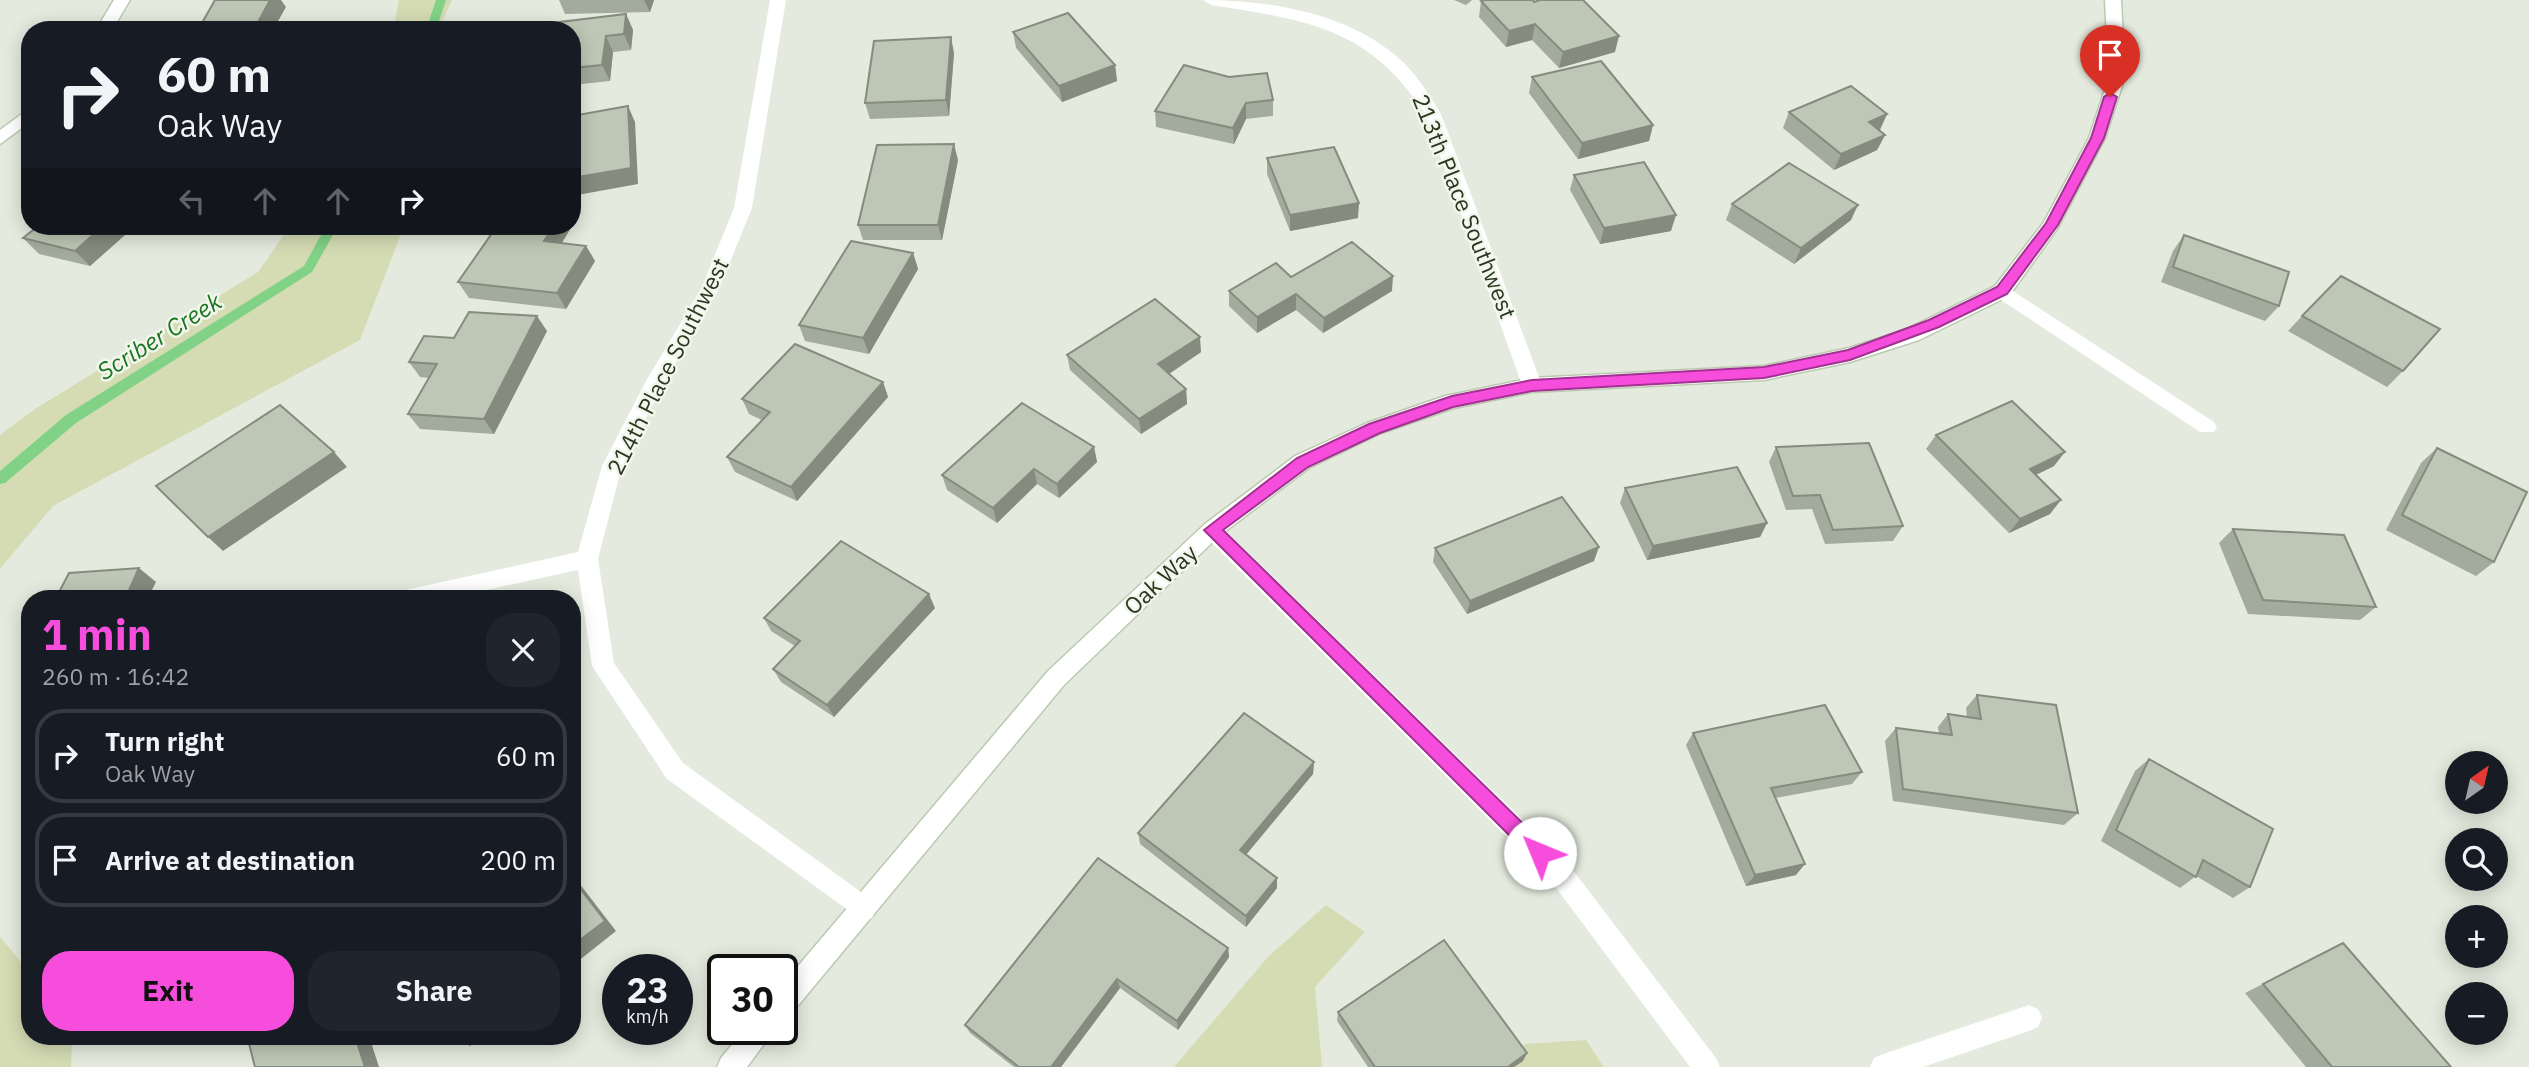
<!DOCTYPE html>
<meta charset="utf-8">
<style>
body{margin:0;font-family:"IBM Plex Sans",sans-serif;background:#20242c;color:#f1f3f6;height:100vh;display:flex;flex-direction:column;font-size:26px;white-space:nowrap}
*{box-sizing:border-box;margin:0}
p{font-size:23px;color:#9ea1a6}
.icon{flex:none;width:38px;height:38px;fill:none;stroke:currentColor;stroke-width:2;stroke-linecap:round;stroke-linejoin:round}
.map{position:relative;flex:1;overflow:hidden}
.details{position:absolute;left:21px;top:590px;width:560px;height:455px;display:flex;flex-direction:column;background:#171b24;border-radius:28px;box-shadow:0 4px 18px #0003}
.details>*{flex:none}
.banner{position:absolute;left:21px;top:21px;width:560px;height:214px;border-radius:28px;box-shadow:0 4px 18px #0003;background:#171b24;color:#f1f3f6;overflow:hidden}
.needle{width:46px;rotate:34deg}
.controls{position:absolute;left:2445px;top:751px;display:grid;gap:14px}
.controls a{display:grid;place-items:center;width:63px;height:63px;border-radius:50%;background:#171b24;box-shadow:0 4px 18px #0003;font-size:35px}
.speed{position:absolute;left:602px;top:954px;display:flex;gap:14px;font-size:35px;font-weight:700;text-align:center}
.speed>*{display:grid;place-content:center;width:91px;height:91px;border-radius:50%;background:#171b24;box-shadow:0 4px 18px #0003;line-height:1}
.speed small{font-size:18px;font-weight:400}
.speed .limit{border:4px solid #111;border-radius:10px;background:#fff;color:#111}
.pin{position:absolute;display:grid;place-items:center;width:60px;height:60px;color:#fff;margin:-72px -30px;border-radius:50% 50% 50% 0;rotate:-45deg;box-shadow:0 0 7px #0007}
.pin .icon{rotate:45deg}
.me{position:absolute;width:77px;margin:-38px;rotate:315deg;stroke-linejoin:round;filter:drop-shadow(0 0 5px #0008)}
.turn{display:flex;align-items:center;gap:24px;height:147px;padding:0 21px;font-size:32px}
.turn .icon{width:91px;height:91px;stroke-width:2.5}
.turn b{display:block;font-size:49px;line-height:60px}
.lanes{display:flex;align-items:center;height:66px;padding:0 21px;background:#0003;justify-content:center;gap:35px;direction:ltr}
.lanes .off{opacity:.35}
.round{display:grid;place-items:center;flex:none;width:74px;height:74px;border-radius:28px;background:#20242c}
.overview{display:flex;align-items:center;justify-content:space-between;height:119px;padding:0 21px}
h1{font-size:42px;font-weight:800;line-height:52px;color:#f74ddd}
.action{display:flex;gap:14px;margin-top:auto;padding:14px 21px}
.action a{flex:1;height:80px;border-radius:28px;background:#f74ddd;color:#111;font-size:28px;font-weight:800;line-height:80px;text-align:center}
.action a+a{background:#20242c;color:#f1f3f6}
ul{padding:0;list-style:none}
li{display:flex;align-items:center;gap:21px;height:94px;margin:0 14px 10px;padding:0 7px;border:4px solid #363941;border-radius:28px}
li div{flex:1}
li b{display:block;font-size:26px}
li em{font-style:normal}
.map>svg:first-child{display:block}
.green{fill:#d5dcb4}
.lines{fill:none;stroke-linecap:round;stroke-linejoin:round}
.stream{fill:#81d286;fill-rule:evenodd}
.secondary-casing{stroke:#bccab0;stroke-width:3}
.street{fill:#fff;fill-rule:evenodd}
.secondary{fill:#fff;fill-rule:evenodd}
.wall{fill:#a3ab9c}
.shaded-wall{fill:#858b7f}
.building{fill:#bec7b5;stroke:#858b7f;stroke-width:2}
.route{fill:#f74ddd;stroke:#a13290;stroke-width:2}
.labels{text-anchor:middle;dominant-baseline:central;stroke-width:5;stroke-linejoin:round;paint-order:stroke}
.street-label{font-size:23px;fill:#28391e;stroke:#f3f6ed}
.water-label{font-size:24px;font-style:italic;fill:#17761e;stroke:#f3f6ed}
</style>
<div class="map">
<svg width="2529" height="1067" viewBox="0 0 2529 1067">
<rect width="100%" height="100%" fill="#e4eadd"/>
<!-- green -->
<g class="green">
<path d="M399 0H452L438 30H393Z"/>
<path d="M290 226H404L360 340 53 506 0 569V435L35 409 258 272Z"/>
<path d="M1326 905 1365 932 1315 987 1322 1067H1174L1268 957Z"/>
<path d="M0 937 30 973V1036H72L71 1067H0Z"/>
<path d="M1586 1040 1604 1067H1502L1525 1044Z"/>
</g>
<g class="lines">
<!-- stream -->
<g class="stream">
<path d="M436 0H446L436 30H426Z"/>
<path d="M326 226H338L312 272 76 423 5 483 0 484V471L66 415 304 266Z"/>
</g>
<!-- secondary casing -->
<g class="secondary-casing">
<g id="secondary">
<path d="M114 0H130L112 30H96Z"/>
<path d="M2105 0H2121L2125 77 2105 138 2057 229 2009 296 1919 340 1850 362 1764 380 1532 392 1454 408 1381 433 1309 468 1219 536 1064 685 791 1014 782 1018V985L1048 671 1205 524 1295 456 1367 423 1445 396 1532 378 1764 366 1849 348 1905 330 1995 286 2044 222 2089 138 2109 77Z"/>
<path d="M30 108V122L0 144V130Z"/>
<path d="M745 1029H775L747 1067H717L721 1058Z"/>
</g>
</g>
<!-- street -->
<g class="street">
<path d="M770 0H786L752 208 719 289 661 388 622 466 598 559 614 663 683 763 872 900 876 909 872 918 863 921 667 779 592 666 578 570 449 598H399L402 592 410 589 578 552 602 466 646 381 701 289 734 208Z"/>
<path d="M1203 0C1268 0 1344 12 1395 55 1415 71 1428 93 1441 114L1542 385 1539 390H1525L1522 385 1425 114C1369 27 1306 20 1211 5Z"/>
<path d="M2002 284 2214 422 2217 427 2214 432H2200L1995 296 1993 291 1995 286Z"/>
<path d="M1212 521 1219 524 1569 865 1716 1058 1720 1067H1690L1551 881 1205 536 1202 530 1205 524Z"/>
<path d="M2029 1005 2038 1009 2042 1018 2038 1027 2029 1031 1923 1067H1870L1874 1058 1883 1054Z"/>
</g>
<!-- secondary -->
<use href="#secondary" class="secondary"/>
</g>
<!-- wall -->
<g class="wall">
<path d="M559 0H654L650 12 565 14Z"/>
<path d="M1454 0H1472L1466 5Z"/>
<path d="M1481 1 1615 52 1559 68 1532 40 1506 47 1479 17Z"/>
<path d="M626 14 633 30 631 50 613 52 610 81 572 85V30Z"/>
<path d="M1013 32 1115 65 1117 81 1062 102 1016 48Z"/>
<path d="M954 53 949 116 870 119 865 103Z"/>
<path d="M1229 77 1273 100V116L1246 119 1234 144 1156 127 1155 111Z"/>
<path d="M1532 77 1653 125 1649 141 1578 159 1529 93Z"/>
<path d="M1789 112 1887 114 1879 130 1885 135 1877 150 1834 170 1783 128Z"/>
<path d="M1267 158 1358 218 1290 231 1267 174Z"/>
<path d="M958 160 942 240H863L858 225Z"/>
<path d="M1574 175 1671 231 1600 244 1570 190Z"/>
<path d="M1732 204 1851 220 1794 264 1726 220Z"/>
<path d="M572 216 575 221 562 243 586 246 595 261 566 309 469 298 458 282 572 226Z"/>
<path d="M38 226H135L90 266 39 254 23 238Z"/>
<path d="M2184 235 2279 306 2265 321 2161 282 2173 251Z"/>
<path d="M913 253 918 269 869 354 805 341 799 325Z"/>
<path d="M1291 277 1392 291 1323 333 1296 310 1257 333 1229 306V291Z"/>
<path d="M2302 316 2403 371 2387 387 2288 331Z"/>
<path d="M547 331 494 434 420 429 408 414 429 378 420 377 409 362Z"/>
<path d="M1201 352 1169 374 1186 389 1187 404 1141 434 1070 370 1067 355Z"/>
<path d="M883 382 888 397 797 501 735 472 727 457 762 420 749 414 742 399Z"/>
<path d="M1936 435 2054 466 2036 475 2050 514 2009 533 1926 449Z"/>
<path d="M1094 447 1097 462 1059 498 1037 484 997 523 947 490 942 475Z"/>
<path d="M1776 447 1903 526 1893 541 1825 544 1812 509 1786 510 1769 462Z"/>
<path d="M2437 448 2494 562 2476 576 2386 530 2421 463Z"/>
<path d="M1625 488 1767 523 1760 537 1647 560 1620 503Z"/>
<path d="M2233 529 2376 607 2360 620 2248 614 2219 543Z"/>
<path d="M1435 548 1594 561 1467 614 1433 562Z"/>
<path d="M935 608 834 717 781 682 773 669 795 646 771 631 764 618Z"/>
<path d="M1977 695 2078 813 2064 825 1893 801 1885 741 1896 728 1939 734 1938 727 1948 714 1967 717 1966 708Z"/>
<path d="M1693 733 1862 772 1852 784 1775 798 1796 875 1746 886 1686 745Z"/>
<path d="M2149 759 2250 887 2233 898 2196 876 2180 888 2101 841 2135 771Z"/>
<path d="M1314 762 1313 774 1246 854 1277 888 1246 927 1140 844 1138 833Z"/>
<path d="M1098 858 1228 948 1229 957 1178 1030 1120 988 1061 1067H1014L970 1033 965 1025Z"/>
<path d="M2343 943 2451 1067H2306L2245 993Z"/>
<path d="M1338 1012 1523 1061 1514 1067H1368L1337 1021Z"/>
</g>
<!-- shaded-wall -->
<g class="shaded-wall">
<path d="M270 0H281L286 7 273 30H254Z"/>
<path d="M644 0H654L650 12Z"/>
<path d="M626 14 633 30 631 50 624 34Z"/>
<path d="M1535 24 1532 40 1506 47 1509 31Z"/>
<path d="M606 36 613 52 610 81 602 65Z"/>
<path d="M1619 36 1615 52 1559 68 1563 52Z"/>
<path d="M951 37 954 53 949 116 946 100Z"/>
<path d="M1115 65 1117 81 1062 102 1059 86Z"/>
<path d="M1246 103V119L1234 144 1233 128Z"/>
<path d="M628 106 635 122 638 184 572 196V178Z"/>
<path d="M1887 114 1880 130 1862 138 1869 122Z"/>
<path d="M1653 125 1649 141 1578 159 1582 143Z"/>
<path d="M1885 135 1877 150 1834 170 1841 154Z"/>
<path d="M954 144 958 160 942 240 938 225Z"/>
<path d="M1359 203 1358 218 1290 231V215Z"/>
<path d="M1858 205 1851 220 1794 264 1801 248Z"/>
<path d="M1676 215 1671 231 1600 244 1604 228Z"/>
<path d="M572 216 575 221 553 257 544 241 554 226H572Z"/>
<path d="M103 226H135L90 266 75 251Z"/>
<path d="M586 246 595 261 566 309 557 293Z"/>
<path d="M913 253 918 269 869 354 863 338Z"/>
<path d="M1393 276 1392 291 1323 333 1324 318Z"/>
<path d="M1296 294V310L1257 333V317Z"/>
<path d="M537 316 547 331 494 434 484 419Z"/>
<path d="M1200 337 1201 352 1160 380 1158 364Z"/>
<path d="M883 382 888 397 797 501 791 487Z"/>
<path d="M1186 389 1187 404 1141 434 1139 419Z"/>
<path d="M1094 447 1097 462 1059 498 1057 484Z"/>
<path d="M334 452 347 467 223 551 208 537Z"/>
<path d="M2065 452 2054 466 2019 483 2030 469Z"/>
<path d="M1034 469 1037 484 997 523 993 508Z"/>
<path d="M2061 500 2050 514 2009 533 2020 519Z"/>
<path d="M1767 523 1760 537 1647 560 1653 546Z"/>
<path d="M1599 547 1594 561 1467 614 1470 601Z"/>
<path d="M139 568 156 582 148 598 126 597Z"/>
<path d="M929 594 935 608 834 717 827 705Z"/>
<path d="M1314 762 1313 774 1241 861 1240 850Z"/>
<path d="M1805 864 1796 875 1746 886 1755 875Z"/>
<path d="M572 874 616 931 572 966Z"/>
<path d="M1277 878V888L1246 927V916Z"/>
<path d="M1228 948 1229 957 1178 1030 1177 1021Z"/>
<path d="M1117 979 1120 988 1061 1067H1051Z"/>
<path d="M355 1036H369L379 1067H365Z"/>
<path d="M457 1036H483L470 1046 456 1037Z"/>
<path d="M1527 1053 1523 1061 1514 1067H1508Z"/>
</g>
<!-- building -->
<g class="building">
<path d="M215 0H270L254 30H198Z"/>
<path d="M1485 0H1533L1534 2 1540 0H1583L1619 36 1563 52 1535 24 1509 31 1481 1Z"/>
<path d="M1068 13 1115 65 1059 86 1013 32Z"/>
<path d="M626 14 624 34 606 36 602 65 572 68V30H558L560 22Z"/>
<path d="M951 37 946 100 865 103 874 41Z"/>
<path d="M1601 61 1653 125 1582 143 1532 77Z"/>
<path d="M1184 65 1229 77 1267 73 1273 100 1246 103 1233 128 1155 111Z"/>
<path d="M1851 86 1887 114 1869 122 1885 135 1841 154 1789 112Z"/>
<path d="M628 106 631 168 572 178V116Z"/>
<path d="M954 144 938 225H858L877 145Z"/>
<path d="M1334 147 1359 203 1290 215 1267 158Z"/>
<path d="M1644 162 1676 215 1604 228 1574 175Z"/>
<path d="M1789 163 1858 205 1801 248 1732 204Z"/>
<path d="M38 226H103L75 251 23 238Z"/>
<path d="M497 226H554L544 241 586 246 557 293 458 282Z"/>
<path d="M2184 235 2289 272 2279 306 2173 267Z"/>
<path d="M851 241 913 253 863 338 799 325Z"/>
<path d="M1352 242 1393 276 1324 318 1296 294 1257 317 1229 291 1276 263 1291 277Z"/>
<path d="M2341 276 2440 329 2403 371 2302 316Z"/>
<path d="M1155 299 1200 337 1158 364 1186 389 1139 419 1067 355Z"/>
<path d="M469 312 537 316 484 419 408 414 437 364 409 362 424 336 454 338Z"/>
<path d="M795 344 883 382 791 487 727 457 770 412 742 399Z"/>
<path d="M2012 401 2065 452 2030 469 2061 500 2020 519 1936 435Z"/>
<path d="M1022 403 1094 447 1057 484 1034 469 993 508 942 475Z"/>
<path d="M280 405 334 452 208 537 156 486Z"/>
<path d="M1869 443 1903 526 1833 530 1820 495 1793 496 1776 447Z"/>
<path d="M2437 448 2527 492 2494 562 2402 515Z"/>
<path d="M1737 467 1767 523 1653 546 1625 488Z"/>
<path d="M1562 497 1599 547 1470 601 1435 548Z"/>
<path d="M2233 529 2344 535 2376 607 2263 600Z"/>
<path d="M841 541 929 594 827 705 773 669 800 641 764 618Z"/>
<path d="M139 568 126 597 167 594 165 598H56L69 573Z"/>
<path d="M1977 695 2056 705 2078 813 1903 789 1896 728 1952 735 1948 714 1981 719Z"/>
<path d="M1825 705 1862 772 1771 788 1805 864 1755 875 1693 733Z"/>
<path d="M1244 713 1314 762 1240 850 1277 878 1246 916 1138 833Z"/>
<path d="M2149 759 2273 829 2250 887 2203 860 2196 877 2116 830Z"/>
<path d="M1098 858 1228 948 1177 1021 1117 979 1051 1067H1019L965 1025Z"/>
<path d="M572 878 605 921 572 946Z"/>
<path d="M1444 940 1527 1053 1508 1067H1375L1338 1012Z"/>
<path d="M2343 943 2451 1067H2332L2263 984Z"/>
<path d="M247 1036H355L365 1067H255Z"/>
</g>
<!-- route -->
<path class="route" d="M2110 93 2117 97 2104 138 2058 225 2007 294 1939 327 1850 360 1764 378 1532 391 1453 407 1380 433 1308 467 1223 530 1547 847 1550 853 1547 860 1540 862 1534 860 1204 530 1297 458 1369 424 1452 396 1532 380 1764 367 1848 350 1929 320 1997 287 2046 223 2091 138 2104 97Z"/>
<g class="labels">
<!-- street labels -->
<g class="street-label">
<text transform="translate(1465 206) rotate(68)">213th Place Southwest</text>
<text transform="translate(667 366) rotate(-63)">214th Place Southwest</text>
<text transform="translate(1160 579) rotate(-43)">Oak Way</text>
</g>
<!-- water labels -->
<g class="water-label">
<text transform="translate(159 336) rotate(-32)">Scriber Creek</text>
</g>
</g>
</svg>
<div class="controls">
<a><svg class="needle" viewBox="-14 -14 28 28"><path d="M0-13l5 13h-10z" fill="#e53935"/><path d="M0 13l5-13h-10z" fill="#9ea1a6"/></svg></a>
<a><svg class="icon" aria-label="search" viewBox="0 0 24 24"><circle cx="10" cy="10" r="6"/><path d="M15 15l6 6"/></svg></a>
<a>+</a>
<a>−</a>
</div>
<div class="speed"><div>23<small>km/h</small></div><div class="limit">30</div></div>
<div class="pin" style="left:2110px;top:97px;background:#d93025"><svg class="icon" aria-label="arrive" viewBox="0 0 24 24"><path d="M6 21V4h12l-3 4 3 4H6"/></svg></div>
<svg class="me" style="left:1540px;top:853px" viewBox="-20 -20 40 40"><circle r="19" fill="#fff"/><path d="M0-13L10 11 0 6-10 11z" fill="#f74ddd"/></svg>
<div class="banner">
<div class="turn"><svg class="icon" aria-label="right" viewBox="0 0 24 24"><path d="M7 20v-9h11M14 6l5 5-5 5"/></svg><div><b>60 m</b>Oak Way</div></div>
<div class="lanes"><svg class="icon off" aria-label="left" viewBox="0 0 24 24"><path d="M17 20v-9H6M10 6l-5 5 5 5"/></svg><svg class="icon off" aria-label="ahead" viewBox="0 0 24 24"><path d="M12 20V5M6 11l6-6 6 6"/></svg><svg class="icon off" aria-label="ahead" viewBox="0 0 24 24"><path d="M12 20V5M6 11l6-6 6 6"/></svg><svg class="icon" aria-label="right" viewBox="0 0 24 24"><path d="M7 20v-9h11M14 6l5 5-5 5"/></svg></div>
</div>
<section class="details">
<div class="overview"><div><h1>1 min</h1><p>260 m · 16:42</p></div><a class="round"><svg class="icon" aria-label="close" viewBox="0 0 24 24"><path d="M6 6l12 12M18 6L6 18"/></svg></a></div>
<ul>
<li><svg class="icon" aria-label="right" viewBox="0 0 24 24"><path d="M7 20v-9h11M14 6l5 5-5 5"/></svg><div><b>Turn right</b><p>Oak Way</p></div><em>60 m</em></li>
<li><svg class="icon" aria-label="arrive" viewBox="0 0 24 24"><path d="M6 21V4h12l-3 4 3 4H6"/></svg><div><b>Arrive at destination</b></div><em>200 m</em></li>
</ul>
<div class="action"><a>Exit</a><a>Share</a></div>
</section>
</div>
